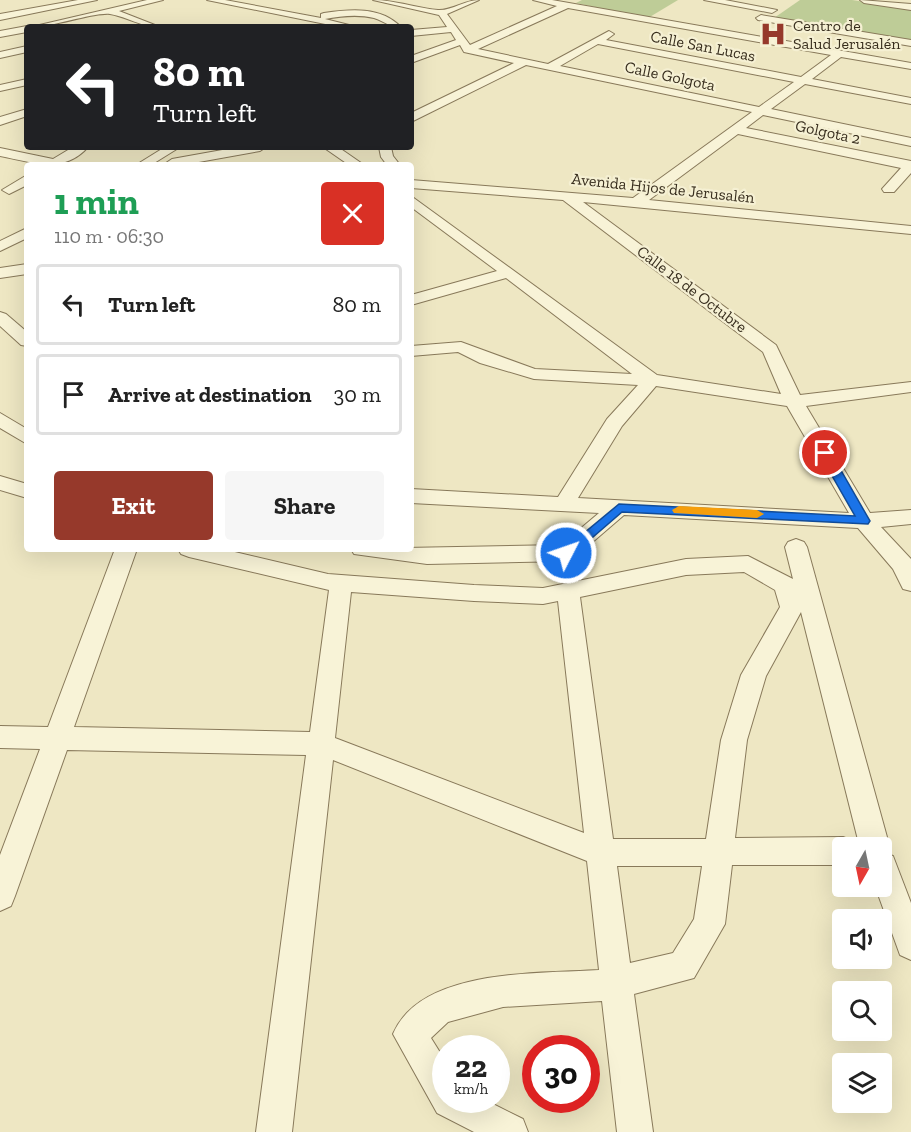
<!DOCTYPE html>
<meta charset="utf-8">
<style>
body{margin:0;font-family:"Zilla Slab",serif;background:#f6f6f6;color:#222;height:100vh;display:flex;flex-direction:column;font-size:22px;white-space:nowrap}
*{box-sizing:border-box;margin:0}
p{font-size:20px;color:#767676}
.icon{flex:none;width:33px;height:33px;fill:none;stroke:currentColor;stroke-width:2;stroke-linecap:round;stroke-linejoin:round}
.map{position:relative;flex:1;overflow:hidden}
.panel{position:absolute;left:24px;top:162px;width:390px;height:390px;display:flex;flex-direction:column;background:#fff;border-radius:6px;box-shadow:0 6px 24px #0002}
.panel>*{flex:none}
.banner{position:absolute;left:24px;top:24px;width:390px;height:126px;border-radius:6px;box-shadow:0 6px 24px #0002;background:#202124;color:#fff;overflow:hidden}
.needle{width:39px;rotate:189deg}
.controls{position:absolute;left:832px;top:837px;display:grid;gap:12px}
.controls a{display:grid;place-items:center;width:60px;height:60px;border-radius:6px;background:#fff;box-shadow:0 6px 24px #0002;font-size:30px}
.speed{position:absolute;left:432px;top:1035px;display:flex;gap:12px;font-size:30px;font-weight:700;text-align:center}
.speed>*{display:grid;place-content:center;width:78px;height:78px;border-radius:50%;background:#fff;box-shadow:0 6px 24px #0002;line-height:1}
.speed small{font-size:15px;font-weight:400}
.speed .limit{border:9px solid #d22;background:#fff;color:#111}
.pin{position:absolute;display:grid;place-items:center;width:51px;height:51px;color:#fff;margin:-26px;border:3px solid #fff;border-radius:50%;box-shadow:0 2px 6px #0007}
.me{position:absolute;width:66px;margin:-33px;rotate:49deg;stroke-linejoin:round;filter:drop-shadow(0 0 4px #0008)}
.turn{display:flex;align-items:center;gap:21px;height:126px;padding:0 30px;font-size:27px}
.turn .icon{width:78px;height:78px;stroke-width:2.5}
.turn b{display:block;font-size:42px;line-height:51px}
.round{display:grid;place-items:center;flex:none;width:63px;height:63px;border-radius:6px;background:#f6f6f6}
.headline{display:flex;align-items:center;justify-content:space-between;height:102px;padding:0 30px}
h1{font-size:36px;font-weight:700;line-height:45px;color:#1e9e55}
.action{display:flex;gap:12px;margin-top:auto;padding:12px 30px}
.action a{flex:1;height:69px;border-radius:6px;background:#96392b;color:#fff;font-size:24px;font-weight:700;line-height:69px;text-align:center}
.action a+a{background:#f6f6f6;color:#222}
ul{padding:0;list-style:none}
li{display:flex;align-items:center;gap:18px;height:81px;margin:0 12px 9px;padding:0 18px;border:3px solid #e0e0e0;border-radius:6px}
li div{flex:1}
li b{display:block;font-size:22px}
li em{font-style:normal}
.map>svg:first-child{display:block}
.green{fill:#becc97}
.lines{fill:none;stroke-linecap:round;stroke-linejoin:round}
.minor-casing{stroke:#88795a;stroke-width:2}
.minor{fill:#f8f3d7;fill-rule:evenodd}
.route{fill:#1a73e8;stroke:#114b97;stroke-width:1.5}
.slow{fill:#f59e0b}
.labels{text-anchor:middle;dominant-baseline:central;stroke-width:4.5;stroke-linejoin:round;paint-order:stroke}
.far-poi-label{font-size:16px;fill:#382e1e;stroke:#f5f0d3;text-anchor:start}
.far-street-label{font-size:16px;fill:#382e1e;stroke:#f5f0d3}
</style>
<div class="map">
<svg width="911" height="1132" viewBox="0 0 911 1132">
<rect width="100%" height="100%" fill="#eee7c3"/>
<!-- green -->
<g class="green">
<path d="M582 0H678L648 18 576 3Z"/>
<path d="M800 0H852L911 9V41L774 18Z"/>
</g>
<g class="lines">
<!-- minor casing -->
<g class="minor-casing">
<g id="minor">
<path d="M78 0H97L0 20V14Z"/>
<path d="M147 0H163L119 11 160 27C141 27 128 17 110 14 95 12 53 27 31 27Z"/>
<path d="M207 0H225L321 18V14L324 13C350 9 381 6 401 27 389 27 384 21 374 18 358 14 341 16 325 19L349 25 340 27Z"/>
<path d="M373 0C395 0 416 8 438 10 451 11 465 0 479 0L447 14 470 45 557 6 533 0H552L911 63V69L841 57 812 79 911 98V104L805 84 771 109 911 138V146L763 115 746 128 911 161V173L894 192H884L882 189 901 168 738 134 649 200 911 226V234L583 202 776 345 800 395 911 382V392L806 406 870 513 911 510V524L881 527 911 559V591L903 589 893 569 858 528 624 515 574 558 566 561 427 564 354 554 351 549 561 545 599 513 411 503V489L558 497 607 419 638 385 534 379 480 363 458 352 411 356V346L461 342 535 369 632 374 506 278 411 305V295L497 271 411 207V196L657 375 781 394 763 352 563 200 411 188V180L633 198 752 112 526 65 411 122V113L514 63 464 52 460 45 411 63V56L456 40 451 32 411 36V30L447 27 439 15ZM568 8 831 55 801 77 606 40 614 34 609 31 548 64 478 49ZM598 44 794 82 759 107 560 66ZM656 386 787 406 849 513 578 498 622 426Z"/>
<path d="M704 0H725L777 10 772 13Z"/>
<path d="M860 0 911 4V10L864 3Z"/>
<path d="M761 15 911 40V46L758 20 756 18Z"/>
<path d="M27 26 30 27H27V32L0 37V31Z"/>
<path d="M27 46V52L0 58V52Z"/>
<path d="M27 79V85L0 91V85Z"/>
<path d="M27 109V116L0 125V117Z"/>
<path d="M73 147H88C63 175 32 162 0 156V148L53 159Z"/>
<path d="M165 147H180L151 165H136Z"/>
<path d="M239 147H266L260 151 182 165 166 163 172 159Z"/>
<path d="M323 147H338L364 165H349Z"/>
<path d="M379 147H391L393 156 400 165H387L381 157Z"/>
<path d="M27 175V185L9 194 2 190Z"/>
<path d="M27 228V238L0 251V241Z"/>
<path d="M27 264V274L0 278V268Z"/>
<path d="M0 312 6 314 27 332V346L21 345 0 326Z"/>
<path d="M0 413 27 429V444L0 428Z"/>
<path d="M0 476 27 484V498L0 490Z"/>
<path d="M796 539 804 542 807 547 890 848 887 854 893 856 911 903V960L900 955 875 886H882V848H860L801 612 766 676 747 740 735 838 843 837 853 841 856 848H843V865H732L725 924 694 978 634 994 653 1132H617L602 1001 503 1007 448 1022 431 1038 446 1062V1100H485L523 1119 528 1132H474L437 1113 393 1034C421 968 539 974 599 970L587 861 333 760 292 1132H256L306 755 67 750 15 896 11 906 0 911V855L40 749 0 748V726L48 727 115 549H137L74 727 310 732 329 590 189 557 181 554 178 549H222L328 574 474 585 543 588 686 559 748 556 793 579 785 547 788 542ZM744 572 775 590 780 607 741 675 721 740 706 839H613L580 597 686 575ZM351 592 474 601 543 604 558 601 584 833 335 738ZM617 866H702L694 919 673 953 630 963Z"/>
</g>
</g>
<!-- minor -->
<use href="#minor" class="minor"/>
</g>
<!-- route -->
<path class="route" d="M825 449 831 453 870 521 868 524 622 512 571 556H562L560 553 619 504 855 516 819 453Z"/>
<!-- slow -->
<path class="slow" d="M679 506 757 510 764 514 757 518 674 513 672 510Z"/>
<!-- icons -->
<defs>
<g id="hospital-bare" transform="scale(2.07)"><path d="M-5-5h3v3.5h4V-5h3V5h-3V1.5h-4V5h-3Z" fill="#96392b" stroke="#f5f0d3" stroke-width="2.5" paint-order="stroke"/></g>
</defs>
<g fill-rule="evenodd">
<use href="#hospital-bare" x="773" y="34"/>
</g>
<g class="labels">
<!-- far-poi labels -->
<g class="far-poi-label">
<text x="793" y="25">Centro de<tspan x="793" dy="18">Salud Jerusalén</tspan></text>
</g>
<!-- far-street labels -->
<g class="far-street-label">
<text transform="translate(703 46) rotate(11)">Calle San Lucas</text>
<text transform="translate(670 76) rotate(12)">Calle Golgota</text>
<text transform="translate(828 132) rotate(12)">Golgota 2</text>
<text transform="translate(663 188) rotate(6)">Avenida Hijos de Jerusalén</text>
<text transform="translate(692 289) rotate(37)">Calle 18 de Octubre</text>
</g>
</g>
</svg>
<div class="controls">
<a><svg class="needle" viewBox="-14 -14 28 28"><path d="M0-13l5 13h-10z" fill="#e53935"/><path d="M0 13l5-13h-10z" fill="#767676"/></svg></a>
<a><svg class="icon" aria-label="sound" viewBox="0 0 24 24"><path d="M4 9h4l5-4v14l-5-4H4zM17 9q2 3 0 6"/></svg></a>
<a><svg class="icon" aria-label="search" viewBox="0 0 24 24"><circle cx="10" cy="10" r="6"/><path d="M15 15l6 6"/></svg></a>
<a><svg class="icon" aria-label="layers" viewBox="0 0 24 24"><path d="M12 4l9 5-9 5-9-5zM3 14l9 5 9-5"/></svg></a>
</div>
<div class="speed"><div>22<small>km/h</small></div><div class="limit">30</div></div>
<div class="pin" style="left:825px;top:453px;background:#d93025"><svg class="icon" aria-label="arrive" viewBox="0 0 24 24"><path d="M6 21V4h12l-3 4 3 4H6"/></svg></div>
<svg class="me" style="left:566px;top:553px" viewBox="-20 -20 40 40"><circle r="17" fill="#1a73e8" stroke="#fff" stroke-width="3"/><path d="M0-11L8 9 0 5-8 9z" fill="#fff"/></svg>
<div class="banner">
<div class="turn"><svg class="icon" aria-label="left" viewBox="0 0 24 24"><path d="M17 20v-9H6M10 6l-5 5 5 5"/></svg><div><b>80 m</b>Turn left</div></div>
</div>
<section class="panel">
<div class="headline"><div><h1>1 min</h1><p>110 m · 06:30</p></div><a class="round" style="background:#d93025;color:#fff"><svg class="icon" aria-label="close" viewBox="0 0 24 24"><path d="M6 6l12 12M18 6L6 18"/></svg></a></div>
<ul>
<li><svg class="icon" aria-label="left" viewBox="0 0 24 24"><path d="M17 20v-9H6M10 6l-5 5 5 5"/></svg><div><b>Turn left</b></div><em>80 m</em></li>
<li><svg class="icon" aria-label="arrive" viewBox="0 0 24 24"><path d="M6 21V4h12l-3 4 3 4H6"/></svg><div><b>Arrive at destination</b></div><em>30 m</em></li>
</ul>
<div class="action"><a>Exit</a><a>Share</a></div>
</section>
</div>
